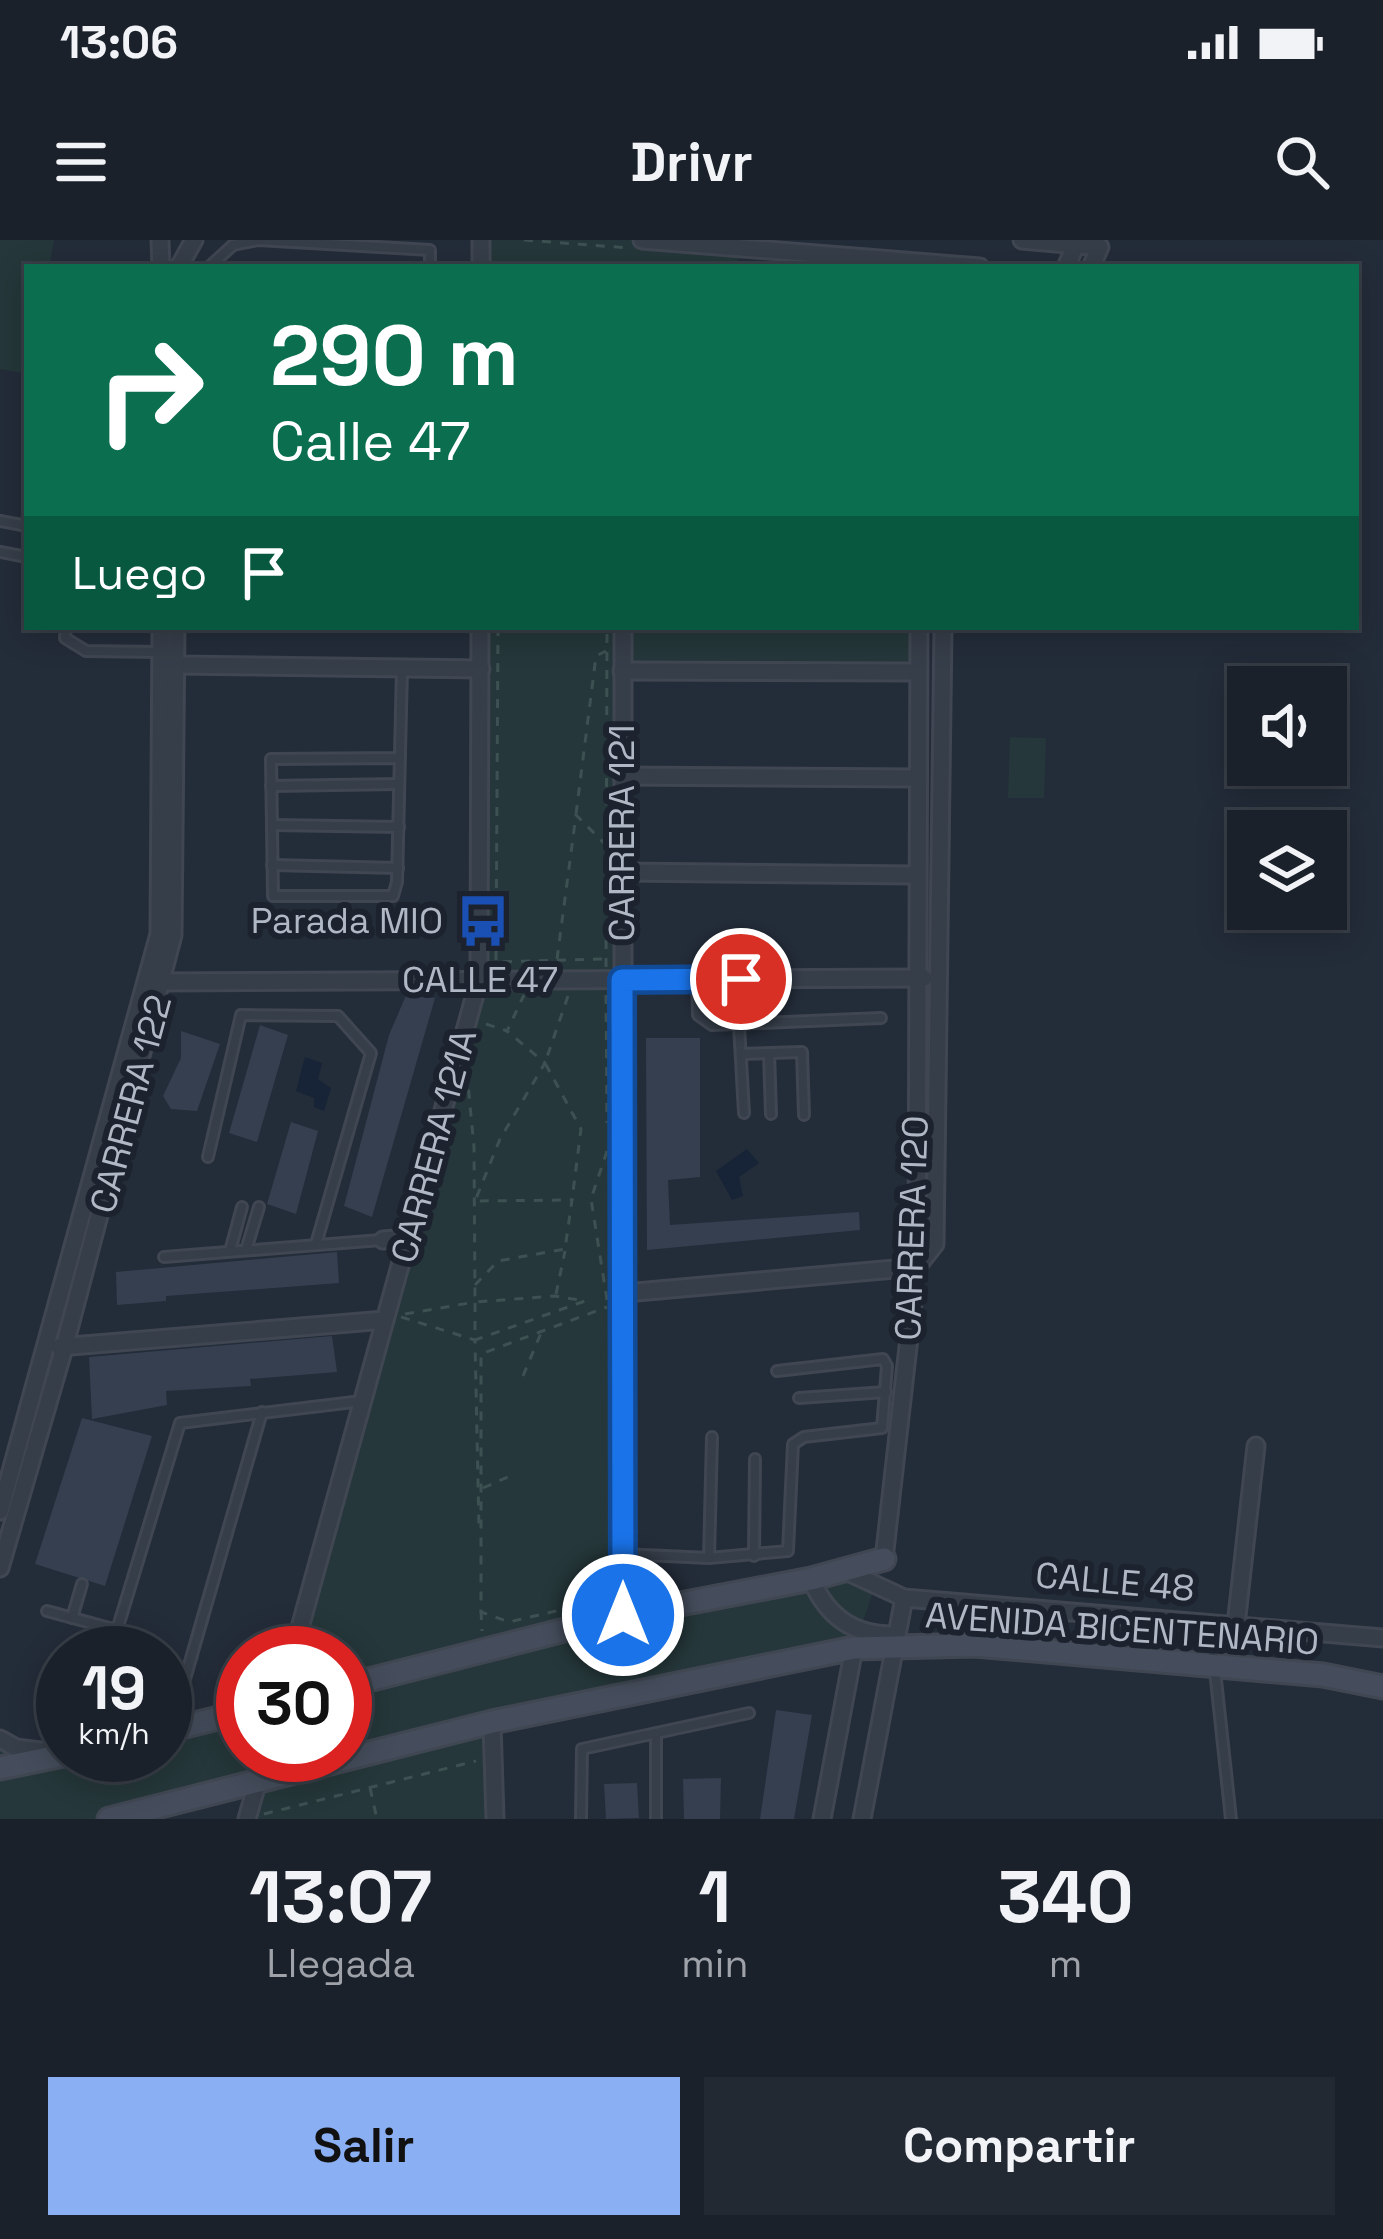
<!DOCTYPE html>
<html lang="es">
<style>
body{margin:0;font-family:"Space Grotesk",sans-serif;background:#232933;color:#f1f3f6;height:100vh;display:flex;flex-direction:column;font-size:45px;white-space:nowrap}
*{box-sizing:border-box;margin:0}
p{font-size:39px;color:#9fa3a9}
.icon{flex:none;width:66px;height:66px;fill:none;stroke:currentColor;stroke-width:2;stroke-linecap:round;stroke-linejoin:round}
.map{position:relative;height:1579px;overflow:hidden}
.drawer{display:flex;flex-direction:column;background:#1a212b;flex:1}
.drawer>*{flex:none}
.banner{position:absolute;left:24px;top:24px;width:1335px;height:366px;border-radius:0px;box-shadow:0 6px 30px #0003,0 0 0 3px #383e47;background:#0b6e4f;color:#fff;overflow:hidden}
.fabs{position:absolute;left:1227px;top:426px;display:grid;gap:24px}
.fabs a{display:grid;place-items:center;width:120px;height:120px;border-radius:0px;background:#1a212b;box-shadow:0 6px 30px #0003,0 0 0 3px #383e47;font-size:60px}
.speed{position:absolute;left:36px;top:1386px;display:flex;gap:24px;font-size:60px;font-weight:700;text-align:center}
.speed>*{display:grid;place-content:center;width:156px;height:156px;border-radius:50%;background:#1a212b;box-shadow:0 6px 30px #0003,0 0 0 3px #383e47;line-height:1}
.speed small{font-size:30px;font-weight:400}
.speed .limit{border:18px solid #d22;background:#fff;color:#111}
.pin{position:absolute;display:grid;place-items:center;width:102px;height:102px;color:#fff;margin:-51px;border:6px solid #fff;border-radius:50%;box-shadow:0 3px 12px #0007}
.me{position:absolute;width:132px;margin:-66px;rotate:0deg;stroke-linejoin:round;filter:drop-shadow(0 0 9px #0008)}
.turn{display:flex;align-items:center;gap:42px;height:252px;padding:0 48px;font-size:54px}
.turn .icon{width:156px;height:156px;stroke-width:2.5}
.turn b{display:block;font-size:84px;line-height:102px}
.then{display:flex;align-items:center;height:114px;padding:0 48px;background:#0003;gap:24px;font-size:45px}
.eta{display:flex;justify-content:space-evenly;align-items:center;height:204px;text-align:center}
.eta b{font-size:72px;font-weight:700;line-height:84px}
.primary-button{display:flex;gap:24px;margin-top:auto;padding:24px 48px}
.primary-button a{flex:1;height:138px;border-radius:0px;background:#8aaff2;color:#111;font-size:48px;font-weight:700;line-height:138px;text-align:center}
.primary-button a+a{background:#232933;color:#f1f3f6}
.status{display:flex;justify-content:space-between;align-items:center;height:84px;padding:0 60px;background:#1a212b;direction:ltr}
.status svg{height:33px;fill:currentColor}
header{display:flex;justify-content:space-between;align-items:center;height:156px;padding:0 48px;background:#1a212b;font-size:54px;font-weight:700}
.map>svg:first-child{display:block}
.green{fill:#25373a}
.water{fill:#172336}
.building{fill:#353f50}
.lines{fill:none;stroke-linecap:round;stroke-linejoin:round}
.service-casing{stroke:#404752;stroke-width:14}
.minor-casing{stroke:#404752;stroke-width:21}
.secondary-casing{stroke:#404752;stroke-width:27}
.path{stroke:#3d5052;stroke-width:3;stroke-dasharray:9 9;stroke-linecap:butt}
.service{stroke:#363e49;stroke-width:8}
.minor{stroke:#363e49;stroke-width:15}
.secondary{stroke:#454d5c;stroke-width:21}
.route-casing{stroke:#114b97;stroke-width:30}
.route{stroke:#1a73e8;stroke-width:21}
.labels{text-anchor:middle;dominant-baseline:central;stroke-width:12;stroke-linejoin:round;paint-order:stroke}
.street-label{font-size:36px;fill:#b1b8c5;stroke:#1c232e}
.poi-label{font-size:36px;fill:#b1b8c5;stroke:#1c232e;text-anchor:end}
</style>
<div class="status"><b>13:06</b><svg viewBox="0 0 49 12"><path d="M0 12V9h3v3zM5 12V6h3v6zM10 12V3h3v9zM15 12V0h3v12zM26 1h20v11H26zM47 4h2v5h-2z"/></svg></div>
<header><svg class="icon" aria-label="menu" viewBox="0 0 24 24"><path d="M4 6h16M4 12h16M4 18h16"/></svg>Drivr<svg class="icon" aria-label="search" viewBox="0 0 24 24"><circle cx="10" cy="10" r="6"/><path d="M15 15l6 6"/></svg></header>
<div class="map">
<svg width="1383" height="1579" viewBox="0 0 1383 1579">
<rect width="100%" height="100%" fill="#232c39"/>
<!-- green -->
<g class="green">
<path d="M0 0H54L49 27H27V134L0 129Z"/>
<path d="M481 0H642L743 8 735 27H481Z"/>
<path d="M480 387H919L916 432 623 431V1374L884 1319 854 1408 493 1482 495 1579H247L256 1546 109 1579H0V1499L63 1515H165V1491L243 1472V1515H345V1413H293L479 740Z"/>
<path d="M1010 497 1046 498 1044 558H1008Z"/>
</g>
<!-- water -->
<g class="water">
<path d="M305 817 322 823 318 839 331 848 324 871 314 867V858L296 851Z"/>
<path d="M747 909 759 923 739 937 743 956 732 960 716 931Z"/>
</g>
<!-- building -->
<g class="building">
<path d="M407 753 435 758 372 977 344 966 389 795Z"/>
<path d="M260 785 288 795 257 902 229 893Z"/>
<path d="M181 791 220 804 197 871 171 869 163 856 181 818Z"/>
<path d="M646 798H700V937L668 940 670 985 859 972 860 990 647 1010Z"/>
<path d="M291 882 318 891 296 974 267 964Z"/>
<path d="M337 1012 339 1043 166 1056V1061L117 1065 116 1032Z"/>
<path d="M332 1096 337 1132 250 1139 251 1146 166 1151 167 1165 92 1179 89 1117Z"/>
<path d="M82 1178 152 1196 105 1346 35 1324Z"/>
<path d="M776 1470 812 1475 794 1579H760Z"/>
<path d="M721 1538 720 1579H684L683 1539Z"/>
<path d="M637 1543 639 1578 606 1579 604 1544Z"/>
</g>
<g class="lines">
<!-- service casing -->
<g class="service-casing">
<g id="service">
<path d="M209 27 233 5 258 0 430 10V27"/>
<path d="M0 281 27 286"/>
<path d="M0 312 27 317"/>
<path d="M66 387 65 398 86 411 160 412"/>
<path d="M400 518 271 519 273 656H393L397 642 402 428"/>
<path d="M271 546 399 544"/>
<path d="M272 585 399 587"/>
<path d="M272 625 398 628"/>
<path d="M697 741 698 775 712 785 881 778"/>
<path d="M739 785 744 873"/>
<path d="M769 813 771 874"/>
<path d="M742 814 802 812 804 875"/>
<path d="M208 917 241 775 338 776 371 813 316 1004"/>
<path d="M246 1010 259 967"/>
<path d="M230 1011 242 967"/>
<path d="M164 1017 381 1000"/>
<path d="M799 1158 886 1152"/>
<path d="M622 1314 709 1318 788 1311 793 1204 804 1197 882 1188 887 1126 883 1119 777 1131"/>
<path d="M754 1316 755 1219"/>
<path d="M709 1318 712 1197"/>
<path d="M47 1371 117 1390"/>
<path d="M72 1378 82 1344"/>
<path d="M1210 1384 1231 1579"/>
<path d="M110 1413 180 1183 362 1161"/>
<path d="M185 1439 262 1172"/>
<path d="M656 1495V1579"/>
<path d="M581 1579 582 1509 749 1473"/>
</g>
</g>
<!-- minor casing -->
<g class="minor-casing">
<g id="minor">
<path d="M160 0 161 27"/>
<path d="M642 0 980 27"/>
<path d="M1022 0 1100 7 1091 27"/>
<path d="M179 27 194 0"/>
<path d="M481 27V0"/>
<path d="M1066 27 1078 0"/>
<path d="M175 425 481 429"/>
<path d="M622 431 916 432"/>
<path d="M622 536 917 538"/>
<path d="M623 632 917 635"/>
<path d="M157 742 924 738"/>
<path d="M383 1000 409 998"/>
<path d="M625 1053 917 1027 935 1004 943 387"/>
<path d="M59 1107 385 1080"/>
<path d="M0 1271 159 694 161 387"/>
<path d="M884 1319 917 1027 919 387"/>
<path d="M0 1328 64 1108 173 695 176 387"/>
<path d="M848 1332 904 1358 1383 1398"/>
<path d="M811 1339C827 1376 852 1395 893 1395"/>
<path d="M623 1375V387"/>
<path d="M1236 1385 1256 1206"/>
<path d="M293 1413 479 740 480 387"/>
<path d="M492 1482 495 1579"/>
<path d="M0 1499 16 1508 48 1512"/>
<path d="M247 1579 257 1544"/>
<path d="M822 1579 854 1408"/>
<path d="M862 1579 904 1358"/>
</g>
</g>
<!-- secondary casing -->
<g class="secondary-casing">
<g id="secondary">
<path d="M345 1446 623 1375 811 1339 884 1319"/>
<path d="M165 1491 243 1472"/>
<path d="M0 1528 63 1515"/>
<path d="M109 1579 492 1482 854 1408 975 1405 1323 1435 1383 1447"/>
</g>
</g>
<!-- path -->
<g class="path">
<path d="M524 0 629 8"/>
<path d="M498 387 496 722 604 719"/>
<path d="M576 574 596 416 606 411"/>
<path d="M557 719 576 575 607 606"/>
<path d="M606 727 607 389"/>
<path d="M606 755 607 883"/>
<path d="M568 756 545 823 581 889 572 960"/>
<path d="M486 784 507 791 524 755"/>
<path d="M475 1045 498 1021 565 1009 572 960 475 961 500 899 545 823 507 791"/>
<path d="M556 1054 565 1011"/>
<path d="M607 1060 591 959 607 911"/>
<path d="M405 1074 475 1062V1100L585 1061 555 1056 475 1062 474 907 468 844"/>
<path d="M401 1077 475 1100 479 1289"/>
<path d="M523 1136 541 1093"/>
<path d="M483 1248 510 1236"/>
<path d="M607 1339V1359L509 1382 481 1372V1114L607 1067"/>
<path d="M481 1371 482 1391"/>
<path d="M625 1395 629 1433"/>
<path d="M370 1548 377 1579"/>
<path d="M264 1574 476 1521"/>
</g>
<!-- service -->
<use href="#service" class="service"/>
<!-- minor -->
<use href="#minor" class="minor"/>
<!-- secondary -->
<use href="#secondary" class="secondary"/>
</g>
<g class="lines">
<!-- route casing -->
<g class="route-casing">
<path id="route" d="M623 1375 622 740 741 739"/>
</g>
<!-- route -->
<use href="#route" class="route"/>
</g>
<!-- icons -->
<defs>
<g id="bus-bare" transform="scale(4.14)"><path d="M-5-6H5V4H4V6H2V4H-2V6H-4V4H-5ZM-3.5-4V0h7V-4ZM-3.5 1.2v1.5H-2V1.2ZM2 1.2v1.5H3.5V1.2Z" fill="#1a4fb4" stroke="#1c232e" stroke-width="2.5" paint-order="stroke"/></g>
</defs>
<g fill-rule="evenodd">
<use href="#bus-bare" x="483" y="681"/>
</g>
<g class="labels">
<!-- street labels -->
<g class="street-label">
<text transform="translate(622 593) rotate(-90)">CARRERA 121</text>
<text x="480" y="740">CALLE 47</text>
<text transform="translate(131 864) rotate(-75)">CARRERA 122</text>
<text transform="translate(434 906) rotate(-75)">CARRERA 121A</text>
<text transform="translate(912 988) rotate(-88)">CARRERA 120</text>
<text transform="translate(1115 1342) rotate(5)">CALLE 48</text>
<text transform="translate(1122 1389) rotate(4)">AVENIDA BICENTENARIO</text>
</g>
<!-- poi labels -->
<g class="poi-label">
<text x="443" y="681">Parada MIO</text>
</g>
</g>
</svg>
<div class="fabs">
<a><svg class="icon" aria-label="sound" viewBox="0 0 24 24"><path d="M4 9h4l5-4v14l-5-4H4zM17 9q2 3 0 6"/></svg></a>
<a><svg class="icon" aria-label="layers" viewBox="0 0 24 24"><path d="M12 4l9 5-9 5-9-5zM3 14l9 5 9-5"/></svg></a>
</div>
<div class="speed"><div>19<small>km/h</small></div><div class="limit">30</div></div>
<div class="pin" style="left:741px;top:739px;background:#d93025"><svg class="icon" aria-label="arrive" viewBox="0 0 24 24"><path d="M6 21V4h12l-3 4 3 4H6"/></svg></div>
<svg class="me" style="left:623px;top:1375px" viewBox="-20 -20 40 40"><circle r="17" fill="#1a73e8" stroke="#fff" stroke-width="3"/><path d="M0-11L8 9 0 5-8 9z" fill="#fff"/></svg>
<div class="banner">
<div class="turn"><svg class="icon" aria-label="right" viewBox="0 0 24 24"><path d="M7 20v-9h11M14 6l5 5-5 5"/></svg><div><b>290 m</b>Calle 47</div></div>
<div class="then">Luego<svg class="icon" aria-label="arrive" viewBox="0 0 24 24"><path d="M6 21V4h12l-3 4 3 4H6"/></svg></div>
</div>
</div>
<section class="drawer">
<div class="eta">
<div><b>13:07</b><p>Llegada</p></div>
<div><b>1</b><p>min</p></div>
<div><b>340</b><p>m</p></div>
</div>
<div class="primary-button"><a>Salir</a><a>Compartir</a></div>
</section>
